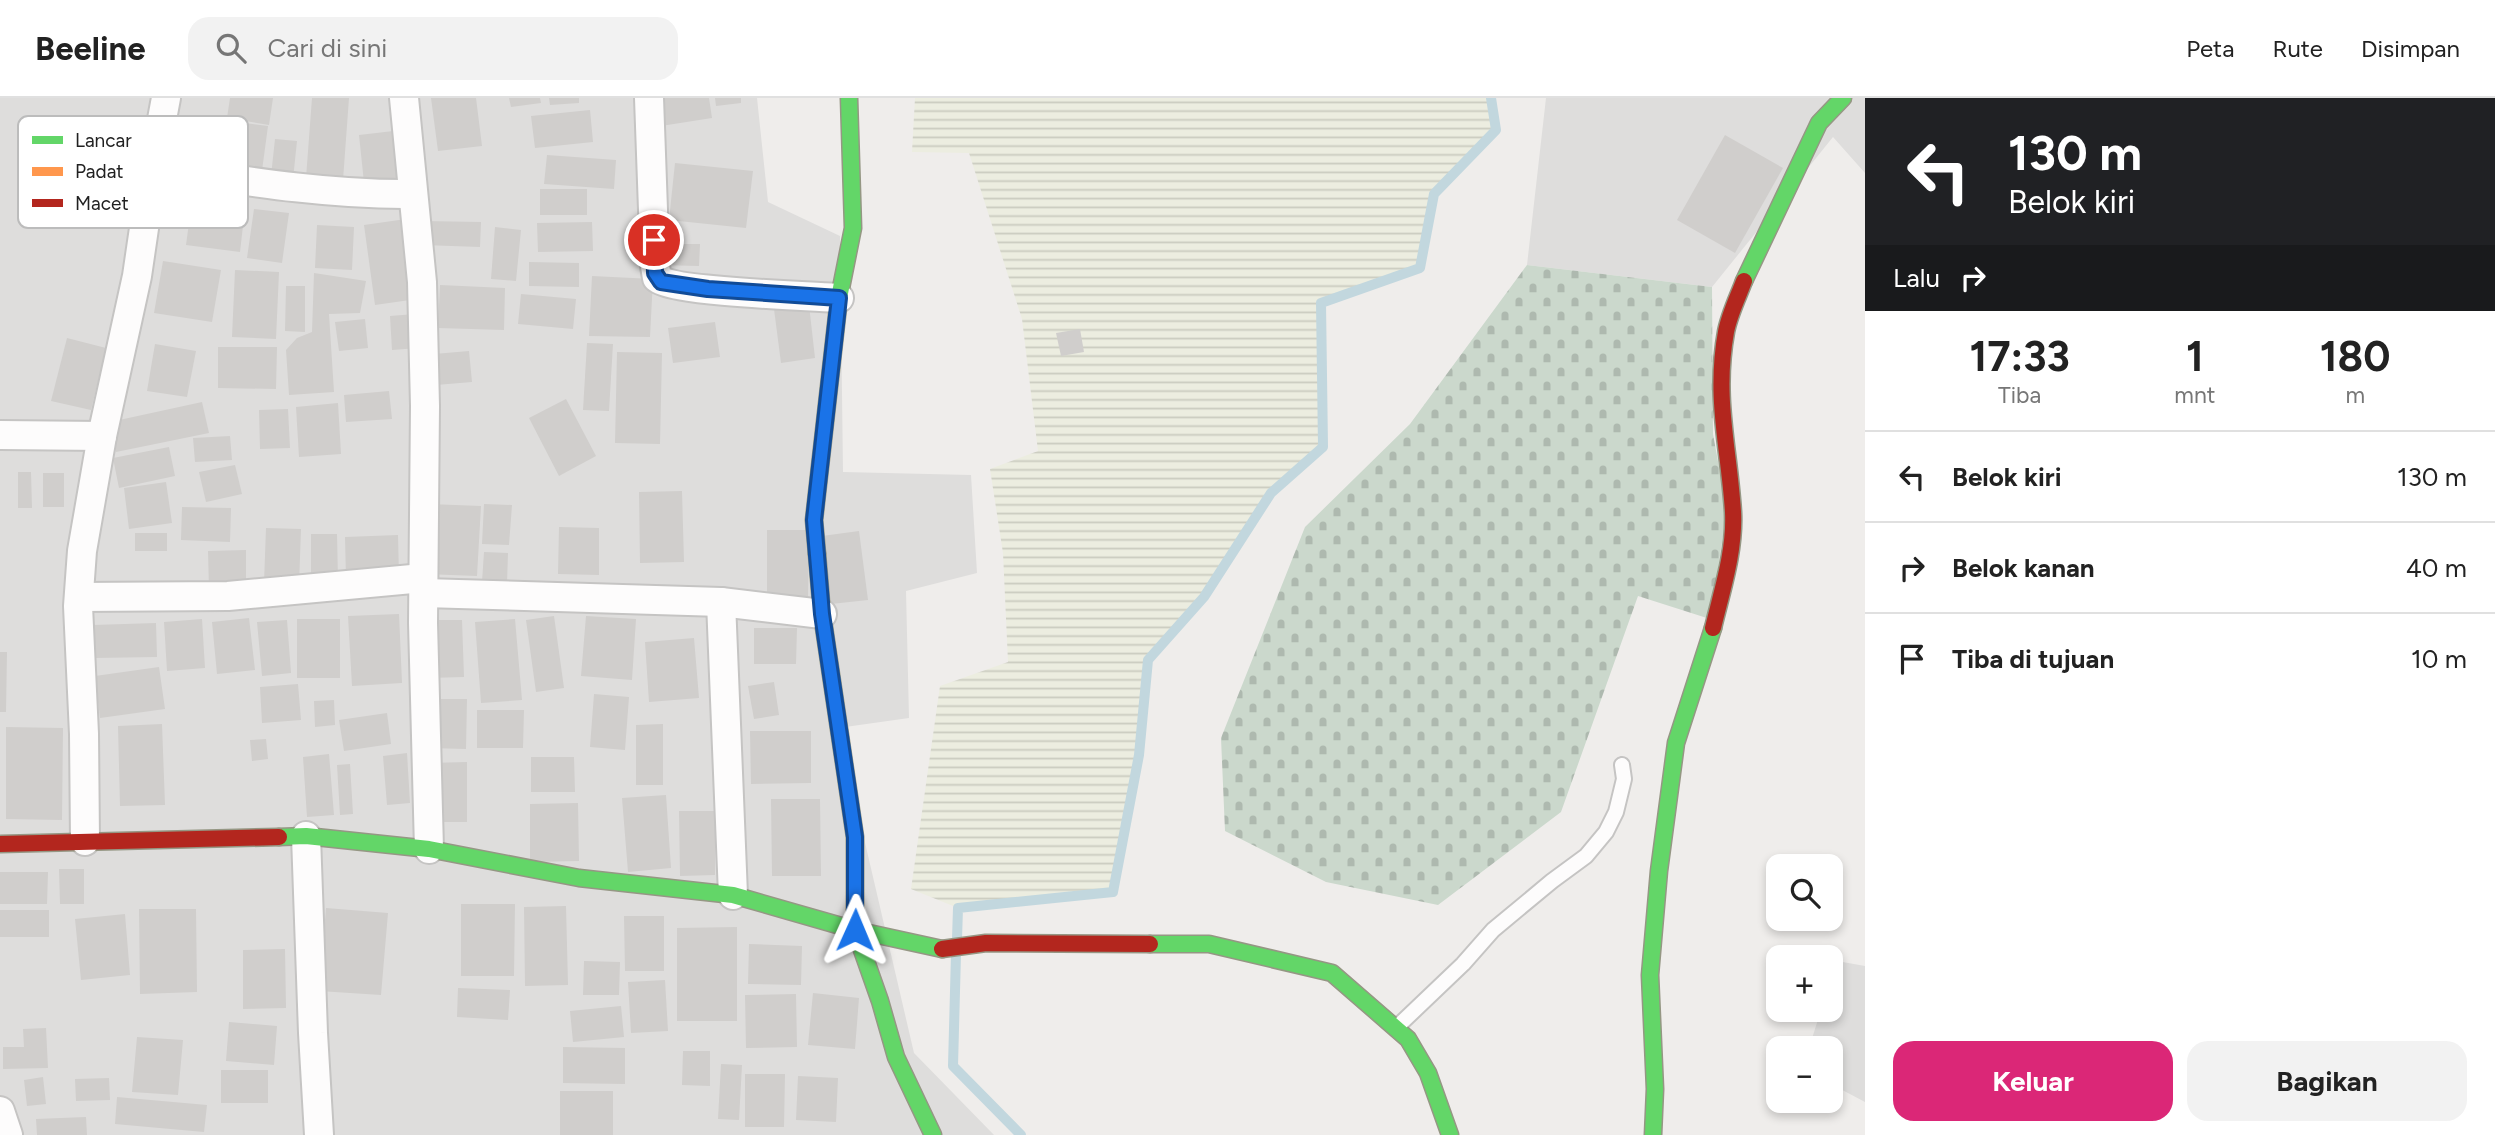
<!DOCTYPE html>
<html lang="id">
<meta charset="utf-8">
<style>
body{margin:0;font-family:Figtree,sans-serif;background:#f2f2f2;color:#222;height:100vh;display:flex;flex-direction:column;font-size:26px;white-space:nowrap}
*{box-sizing:border-box;margin:0}
p{font-size:23px;color:#767676}
.icon{flex:none;width:38px;height:38px;fill:none;stroke:currentColor;stroke-width:2;stroke-linecap:round;stroke-linejoin:round}
.map{position:relative;flex:1;overflow:hidden}
.sheet{display:flex;flex-direction:column;background:#fff;width:630px}
.sheet>*{flex:none}
.top-card{background:#202124;color:#fff;overflow:hidden}
.fabs{position:absolute;left:1766px;top:756px;display:grid;gap:14px}
.fabs a{display:grid;place-items:center;width:77px;height:77px;border-radius:14px;background:#fff;box-shadow:0 4px 10px #0003;font-size:35px}
.pin{position:absolute;display:grid;place-items:center;width:60px;height:60px;color:#fff;margin:-30px;border:4px solid #fff;border-radius:50%;box-shadow:0 2px 7px #0007}
.me{position:absolute;width:77px;margin:-38px;rotate:1deg;stroke-linejoin:round;filter:drop-shadow(0 0 5px #0008)}
.turn{display:flex;align-items:center;gap:24px;height:147px;padding:0 28px;font-size:32px}
.turn .icon{width:91px;height:91px;stroke-width:2.5}
.turn b{display:block;font-size:49px;line-height:60px}
.then{display:flex;align-items:center;height:66px;padding:0 28px;background:#0003;gap:14px;font-size:26px}
.eta{display:flex;justify-content:space-evenly;align-items:center;height:119px;text-align:center}
.eta b{font-size:42px;font-weight:700;line-height:49px}
.action{display:flex;gap:14px;margin-top:auto;padding:14px 28px}
.action a{flex:1;height:80px;border-radius:21px;background:#db2777;color:#fff;font-size:28px;font-weight:700;line-height:80px;text-align:center}
.action a+a{background:#f2f2f2;color:#222}
ul{padding:0;list-style:none}
li{display:flex;align-items:center;gap:21px;height:91px;padding:0 28px;border-top:2px solid #e0e0e0}
li div{flex:1}
li b{display:block;font-size:26px}
li em{font-style:normal}
header{display:flex;align-items:center;gap:42px;box-sizing:border-box;height:98px;padding:0 35px;background:#fff;border-bottom:2px solid #e0e0e0}
header strong{font-size:33px}
nav{display:flex;gap:38px;margin-inline-start:auto;font-size:24px}
.search{width:490px;height:63px;background:#f2f2f2;display:flex;align-items:center;gap:18px;box-sizing:border-box;padding:0 24px;border-radius:21px;color:#767676;font-size:26px}
main{display:flex;flex:1;min-height:0}
.map>svg:first-child{display:block}
.residential{fill:#dedddc}
.farmland{fill:url(#farmland-rules)}
.cemetery{fill:url(#cemetery-stones)}
.lines{fill:none;stroke-linecap:round;stroke-linejoin:round}
.stream{stroke:#c2d7de;stroke-width:10}
.building{fill:#d0cecc}
.lane-casing{stroke:#c5c4c3;stroke-width:18}
.street-casing{stroke:#c5c4c3;stroke-width:32}
.fast-casing{stroke:#959784;stroke-width:19}
.slow-casing{stroke:#959784;stroke-width:19}
.jam-casing{stroke:#959784;stroke-width:19}
.lane{stroke:#fdfcfc;stroke-width:14}
.street{stroke:#fdfcfc;stroke-width:28}
.fast{stroke:#63d668;stroke-width:16}
.slow{stroke:#ff974d;stroke-width:16}
.jam{stroke:#b3261e;stroke-width:16}
.route-casing{stroke:#114b97;stroke-width:18}
.route{stroke:#1a73e8;stroke-width:12}
.key{fill:#fff;stroke:#bcbcbc;stroke-width:2}
.key-label{font-size:19px;fill:#212121}
</style>
<header>
<strong>Beeline</strong>
<div class="search"><svg class="icon" aria-label="search" viewBox="0 0 24 24"><circle cx="10" cy="10" r="6"/><path d="M15 15l6 6"/></svg>Cari di sini</div>
<nav><a>Peta</a><a>Rute</a><a>Disimpan</a></nav>
</header>
<main>
<div class="map">
<svg width="1865" height="1037" viewBox="0 0 1865 1037">
<defs>
<pattern id="farmland-rules" width="6" height="5" patternUnits="userSpaceOnUse" patternTransform="scale(1.75)"><rect width="6" height="5" fill="#ecede0"/><path d="M0 2.5h6" fill="none" stroke="#cacbc0"/></pattern>
<pattern id="cemetery-stones" width="16" height="16" patternUnits="userSpaceOnUse" patternTransform="scale(1.75)"><rect width="16" height="16" fill="#cbd8cc"/><path d="M2 7V4a2 2 0 0 1 4 0v3zM10 15v-3a2 2 0 0 1 4 0v3z" fill="#aeb9af"/></pattern>
</defs>
<rect width="100%" height="100%" fill="#efedeb"/>
<!-- residential -->
<g class="residential">
<path d="M0 0H757L768 104 840 138 843 374 971 377 977 475 906 493 909 620 845 629 863 736 914 955 994 1037H0Z"/>
<path d="M1546 0H1865V75L1833 39 1712 189 1527 167Z"/>
<path d="M1837 863 1865 868V1004L1831 986 1830 950H1809L1821 912H1830L1831 883Z"/>
</g>
<!-- farmland -->
<path class="farmland" d="M915 0H1491L1496 32 1434 96 1420 170 1321 205 1323 349 1271 395 1204 499 1148 562 1139 657 1113 794 958 810 911 791 940 588 1008 564 1003 455 990 371 1038 353 1022 221 969 55 912 54Z"/>
<!-- cemetery -->
<path class="cemetery" d="M1527 167 1712 189 1713 336 1727 413 1710 521 1638 498 1561 714 1438 807 1326 784 1225 733 1221 640 1305 429 1410 326Z"/>
<g class="lines">
<!-- stream -->
<g class="stream">
<path d="M957 841 958 810 1113 794 1139 657 1148 562 1204 499 1271 395 1323 349 1321 205 1420 170 1434 96 1496 32 1491 0"/>
<path d="M956 856 953 968 1021 1037"/>
</g>
</g>
<!-- building -->
<g class="building">
<path d="M230 0H273L269 27 227 20Z"/>
<path d="M312 0H349L343 82 306 80Z"/>
<path d="M431 0H476L482 48 438 53Z"/>
<path d="M509 0H540L541 5 511 9Z"/>
<path d="M549 0H579V5L550 7Z"/>
<path d="M657 0H709L712 20 661 28Z"/>
<path d="M715 0H741V5L716 8Z"/>
<path d="M590 12 593 44 535 50 531 18Z"/>
<path d="M223 22 268 28 261 80 215 74Z"/>
<path d="M402 32 409 90 365 94 359 37Z"/>
<path d="M1725 37 1783 70 1735 155 1677 122Z"/>
<path d="M275 41 297 43 293 81 271 78Z"/>
<path d="M547 57 616 62 614 91 544 86Z"/>
<path d="M675 65 753 73 746 130 669 122Z"/>
<rect x="540" y="91" width="47" height="26"/>
<path d="M192 103 245 110 240 154 186 147Z"/>
<path d="M254 111 289 115 282 165 247 160Z"/>
<path d="M406 121 417 201 375 207 364 127Z"/>
<path d="M423 123 481 124 480 149 423 147Z"/>
<path d="M592 124 593 153 538 154 537 125Z"/>
<path d="M317 127 354 129 352 172 315 170Z"/>
<path d="M495 129 521 132 516 183 491 181Z"/>
<path d="M659 146H700L699 168 658 167Z"/>
<path d="M163 163 221 172 212 224 154 215Z"/>
<path d="M529 164 579 165V189L529 188Z"/>
<path d="M235 172 279 174 276 241 232 239Z"/>
<path d="M314 175 366 183 360 215 329 216 334 294 289 297 286 252 297 240 312 234Z"/>
<path d="M592 178 653 181 650 239 589 238Z"/>
<path d="M440 187 505 190 504 232 438 230Z"/>
<path d="M286 188H305V234L285 233Z"/>
<path d="M521 196 576 201 573 231 518 226Z"/>
<path d="M809 207 815 260 781 265 774 211Z"/>
<path d="M415 216 418 250 392 252 390 218Z"/>
<path d="M365 221 368 250 339 253 335 224Z"/>
<path d="M715 224 720 259 673 265 668 230Z"/>
<path d="M1080 231 1084 254 1061 258 1056 235Z"/>
<path d="M67 240 106 250 91 312 51 303Z"/>
<path d="M587 245 613 246 609 313 583 312Z"/>
<path d="M155 246 196 253 187 299 147 293Z"/>
<path d="M218 249H277L276 291 218 290Z"/>
<path d="M469 253 472 284 436 287 434 256Z"/>
<path d="M617 254 662 255 660 346 615 345Z"/>
<path d="M389 293 392 321 346 324 344 297Z"/>
<path d="M566 301 596 358 559 378 529 320Z"/>
<path d="M202 304 209 335 116 354 110 324Z"/>
<path d="M338 305 341 356 299 359 296 309Z"/>
<path d="M288 311 290 350 260 351 259 312Z"/>
<path d="M230 338 232 362 195 364 193 340Z"/>
<path d="M169 349 175 378 119 390 113 360Z"/>
<path d="M235 367 242 396 206 404 199 374Z"/>
<path d="M18 374H31L32 410H18Z"/>
<rect x="43" y="375" width="21" height="34"/>
<path d="M166 384 172 425 129 431 124 390Z"/>
<path d="M682 393 684 464 640 465 639 394Z"/>
<path d="M429 406 481 408 477 478 425 476Z"/>
<path d="M484 406 512 407 509 447 482 446Z"/>
<path d="M182 409 231 410 230 444 181 442Z"/>
<path d="M559 429 599 430V477L558 476Z"/>
<path d="M266 430 301 431 299 487 264 485Z"/>
<path d="M767 432H809L808 503H767Z"/>
<path d="M859 433 868 502 831 506 822 438Z"/>
<rect x="135" y="435" width="32" height="18"/>
<path d="M311 436H337L338 482 311 483Z"/>
<path d="M398 437 399 479 346 480 345 439Z"/>
<path d="M246 452V490L209 491 208 453Z"/>
<path d="M484 454 508 455 507 485 482 484Z"/>
<path d="M399 516 402 585 352 588 348 518Z"/>
<path d="M554 518 564 590 536 594 526 522Z"/>
<path d="M586 518 636 521 632 582 581 578Z"/>
<path d="M249 520 255 572 217 576 212 524Z"/>
<path d="M202 521 205 570 167 573 164 524Z"/>
<rect x="297" y="521" width="43" height="59"/>
<path d="M515 521 522 602 481 605 475 524Z"/>
<path d="M287 522 291 575 262 578 257 524Z"/>
<path d="M427 522H462L464 579 428 580Z"/>
<path d="M156 525 157 559 94 560 93 527Z"/>
<path d="M754 530H797L796 566H754Z"/>
<path d="M694 540 699 600 649 604 645 544Z"/>
<path d="M0 554H7L6 614H0Z"/>
<path d="M159 569 165 611 100 620 95 578Z"/>
<path d="M774 584 779 617 754 621 748 588Z"/>
<path d="M298 586 301 622 262 625 260 589Z"/>
<path d="M594 596 629 599 625 652 590 649Z"/>
<path d="M429 601H467L466 651 429 650Z"/>
<path d="M334 602 335 627 315 629 314 603Z"/>
<path d="M477 612H524L523 650H477Z"/>
<path d="M387 615 391 646 344 653 339 622Z"/>
<path d="M162 626 165 707 120 708 118 628Z"/>
<path d="M663 626V687H636V627Z"/>
<path d="M6 629 63 630 62 722 6 721Z"/>
<path d="M750 633H811V685L751 686Z"/>
<path d="M266 641 268 661 252 663 250 642Z"/>
<path d="M407 655 410 705 387 707 383 658Z"/>
<path d="M329 656 334 717 307 719 303 659Z"/>
<path d="M531 659H574L575 694H531Z"/>
<path d="M467 664V724H429V665Z"/>
<path d="M350 666 353 716 340 717 337 667Z"/>
<path d="M666 697 671 770 628 774 622 700Z"/>
<path d="M771 701H820L821 778H772Z"/>
<path d="M578 705 579 763 530 764V706Z"/>
<path d="M679 713H715V777L680 778Z"/>
<path d="M59 771H84V806H60Z"/>
<path d="M0 774H48L47 806H0Z"/>
<path d="M461 806H515L514 878H461Z"/>
<path d="M566 808 568 887 525 888 524 809Z"/>
<path d="M326 810 388 815 381 897 319 893Z"/>
<path d="M139 811H196L197 894 140 896Z"/>
<rect x="0" y="812" width="49" height="27"/>
<path d="M125 816 130 877 81 882 75 821Z"/>
<path d="M624 818H664V873H625Z"/>
<path d="M737 829V923H677V830Z"/>
<path d="M749 846 802 848 801 887 748 886Z"/>
<path d="M285 851 286 910 243 911V852Z"/>
<path d="M584 863 620 864 619 897H583Z"/>
<path d="M665 882 668 933 631 935 628 884Z"/>
<path d="M458 890 510 892 508 922 457 919Z"/>
<path d="M813 895 859 900 855 951 808 947Z"/>
<path d="M796 896 797 949 746 950 745 897Z"/>
<path d="M621 908 624 939 573 944 570 913Z"/>
<path d="M229 924 277 928 274 967 226 963Z"/>
<path d="M46 930 48 970 3 971V949H24L23 931Z"/>
<path d="M137 939 183 942 178 997 132 994Z"/>
<path d="M563 949 625 950V986L563 985Z"/>
<path d="M683 953H710V988L682 987Z"/>
<path d="M721 966 742 967 739 1022 718 1021Z"/>
<rect x="221" y="972" width="47" height="33"/>
<path d="M745 976H785L784 1029H745Z"/>
<path d="M798 978 838 980 836 1024 796 1022Z"/>
<path d="M43 979 46 1006 27 1008 24 982Z"/>
<path d="M109 980 110 1002 76 1003 75 981Z"/>
<rect x="560" y="993" width="53" height="44"/>
<path d="M117 999 207 1007 204 1034 115 1026Z"/>
<path d="M86 1019 87 1037H37L36 1021Z"/>
</g>
<g class="lines">
<!-- lane casing -->
<g class="lane-casing">
<path id="lane" d="M1398 928 1463 866 1493 832 1552 783 1586 758 1606 734 1616 714 1624 681 1622 667"/>
</g>
<!-- street casing -->
<g class="street-casing">
<g id="street">
<path d="M404 0 422 184 425 308 423 525 429 751"/>
<path d="M649 0 655 168 657 180C673 194 809 198 839 200"/>
<path d="M153 69C239 82 325 97 412 96"/>
<path d="M0 337 102 338"/>
<path d="M424 495 721 504 822 516"/>
<path d="M79 499 228 498 423 480"/>
<path d="M721 504 733 797"/>
<path d="M306 738 313 935 319 1037"/>
<path d="M85 743 84 636 78 508 82 453 102 338 137 178 153 69 166 0"/>
<path d="M0 1013 8 1037"/>
</g>
</g>
<!-- fast casing -->
<g class="fast-casing">
<g id="fast">
<path d="M1744 183 1819 25 1843 0"/>
<path d="M817 456 814 422 839 200 853 130 849 0"/>
<path d="M279 739 306 738 429 751 579 780 733 797 855 832 942 851"/>
<path d="M855 812V832L880 903 896 959 933 1037"/>
<path d="M1150 846H1209L1332 875 1408 941 1428 975 1450 1037"/>
<path d="M1653 1037 1655 991 1650 877 1659 773 1676 645 1713 530"/>
</g>
</g>
<!-- slow casing -->
<g class="slow-casing">
<path id="slow" d="M817 456 822 516 855 739V812"/>
</g>
<!-- jam casing -->
<g class="jam-casing">
<g id="jam">
<path d="M1713 530C1722 492 1735 453 1733 414 1729 350 1714 300 1726 234 1729 217 1738 199 1744 183"/>
<path d="M0 746 279 739"/>
<path d="M942 851 986 845 1150 846"/>
</g>
</g>
<!-- lane -->
<use href="#lane" class="lane"/>
<!-- street -->
<use href="#street" class="street"/>
<!-- fast -->
<use href="#fast" class="fast"/>
<!-- slow -->
<use href="#slow" class="slow"/>
<!-- jam -->
<use href="#jam" class="jam"/>
</g>
<g class="lines">
<!-- route casing -->
<g class="route-casing">
<path id="route" d="M654 142 655 175 661 184 708 191 839 200 814 422 822 516 855 739V832"/>
</g>
<!-- route -->
<use href="#route" class="route"/>
</g>
<!-- legend -->
<rect x="18" y="18" width="230" height="112" rx="10" class="key"/>
<rect x="32" y="38" width="31" height="8" fill="#63d668"/>
<rect x="32" y="69" width="31" height="9" fill="#ff974d"/>
<rect x="32" y="101" width="31" height="8" fill="#b3261e"/>
<g class="key-label">
<text x="75" y="49">Lancar</text>
<text x="75" y="80">Padat</text>
<text x="75" y="112">Macet</text>
</g>
</svg>
<div class="fabs">
<a><svg class="icon" aria-label="search" viewBox="0 0 24 24"><circle cx="10" cy="10" r="6"/><path d="M15 15l6 6"/></svg></a>
<a>+</a>
<a>−</a>
</div>
<div class="pin" style="left:654px;top:142px;background:#d93025"><svg class="icon" aria-label="arrive" viewBox="0 0 24 24"><path d="M6 21V4h12l-3 4 3 4H6"/></svg></div>
<svg class="me" style="left:855px;top:832px" viewBox="-20 -20 40 40"><path d="M0-17L14 15 0 8-14 15z" fill="#1a73e8" stroke="#fff" stroke-width="4"/></svg>
</div>
<section class="sheet">
<div class="top-card">
<div class="turn"><svg class="icon" aria-label="left" viewBox="0 0 24 24"><path d="M17 20v-9H6M10 6l-5 5 5 5"/></svg><div><b>130 m</b>Belok kiri</div></div>
<div class="then">Lalu<svg class="icon" aria-label="right" viewBox="0 0 24 24"><path d="M7 20v-9h11M14 6l5 5-5 5"/></svg></div>
</div>
<div class="eta">
<div><b>17:33</b><p>Tiba</p></div>
<div><b>1</b><p>mnt</p></div>
<div><b>180</b><p>m</p></div>
</div>
<ul>
<li><svg class="icon" aria-label="left" viewBox="0 0 24 24"><path d="M17 20v-9H6M10 6l-5 5 5 5"/></svg><div><b>Belok kiri</b></div><em>130 m</em></li>
<li><svg class="icon" aria-label="right" viewBox="0 0 24 24"><path d="M7 20v-9h11M14 6l5 5-5 5"/></svg><div><b>Belok kanan</b></div><em>40 m</em></li>
<li><svg class="icon" aria-label="arrive" viewBox="0 0 24 24"><path d="M6 21V4h12l-3 4 3 4H6"/></svg><div><b>Tiba di tujuan</b></div><em>10 m</em></li>
</ul>
<div class="action"><a>Keluar</a><a>Bagikan</a></div>
</section>
</main>
